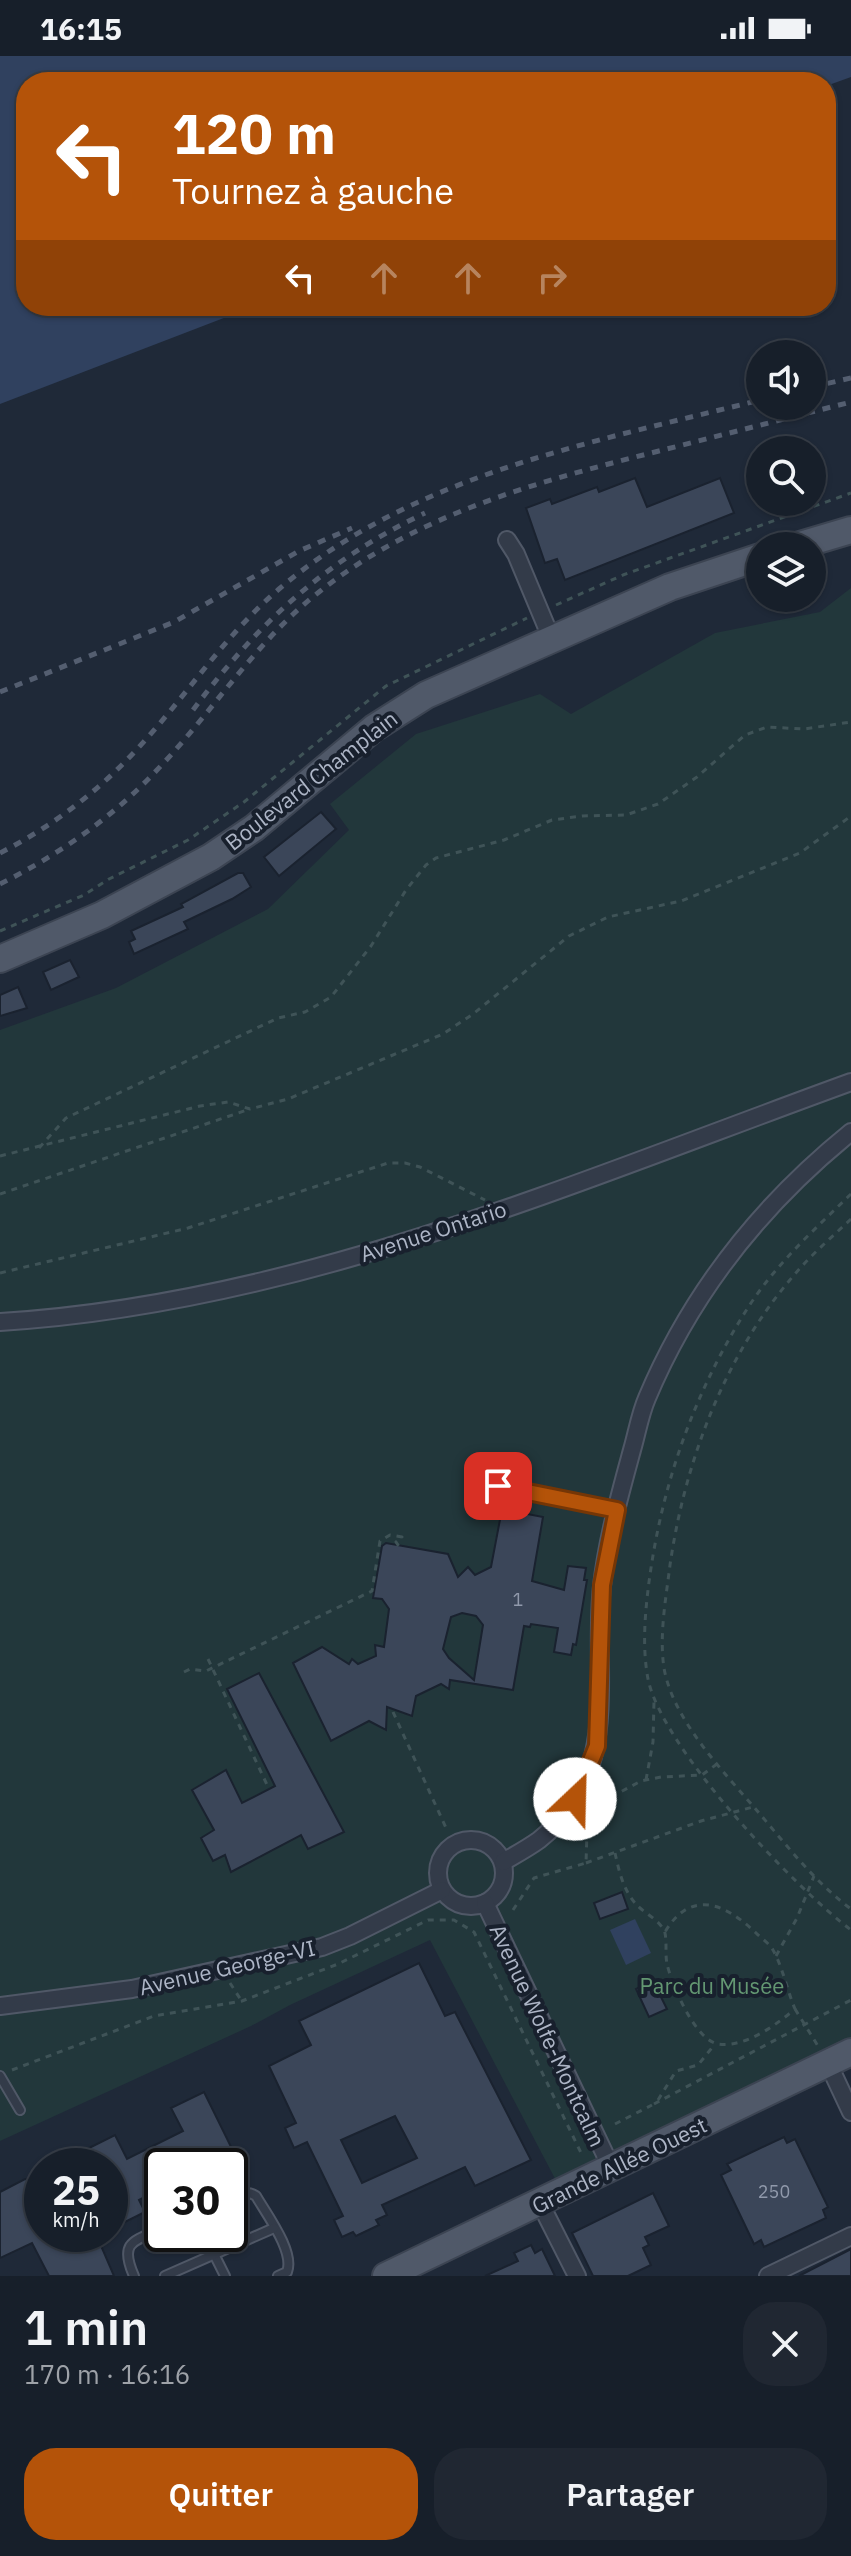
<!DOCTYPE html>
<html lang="fr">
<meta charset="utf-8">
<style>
body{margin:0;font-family:"IBM Plex Sans",sans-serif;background:#202732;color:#f1f3f6;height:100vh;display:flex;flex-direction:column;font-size:30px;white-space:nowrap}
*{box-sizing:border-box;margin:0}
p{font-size:26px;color:#9ea2a8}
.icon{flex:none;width:44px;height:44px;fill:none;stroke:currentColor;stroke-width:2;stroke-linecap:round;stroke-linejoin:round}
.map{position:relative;height:2220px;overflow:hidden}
.panel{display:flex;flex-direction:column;background:#171f2a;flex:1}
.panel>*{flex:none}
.guide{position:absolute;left:16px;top:16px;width:820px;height:244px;border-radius:32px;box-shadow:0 2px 6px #0004,0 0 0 2px #363d47;background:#b45309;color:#fff;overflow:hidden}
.fabs{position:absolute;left:746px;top:284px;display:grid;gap:16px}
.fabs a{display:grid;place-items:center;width:80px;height:80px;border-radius:50%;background:#171f2a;box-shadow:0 2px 6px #0004,0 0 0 2px #363d47;font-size:40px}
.speed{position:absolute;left:24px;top:2092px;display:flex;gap:16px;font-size:40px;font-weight:700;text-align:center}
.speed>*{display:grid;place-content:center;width:104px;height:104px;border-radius:50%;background:#171f2a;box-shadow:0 2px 6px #0004,0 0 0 2px #363d47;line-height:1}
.speed small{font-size:20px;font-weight:400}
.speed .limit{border:4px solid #111;border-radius:12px;background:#fff;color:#111}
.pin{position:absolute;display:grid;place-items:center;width:68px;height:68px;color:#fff;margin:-34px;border-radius:16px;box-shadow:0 4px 12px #0006}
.me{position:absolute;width:88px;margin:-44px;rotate:24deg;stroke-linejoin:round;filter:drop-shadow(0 0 6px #0008)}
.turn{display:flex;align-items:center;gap:28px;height:168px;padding:0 24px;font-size:36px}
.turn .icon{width:104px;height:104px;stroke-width:2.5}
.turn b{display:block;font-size:56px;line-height:68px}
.lanes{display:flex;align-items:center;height:76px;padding:0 24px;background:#0003;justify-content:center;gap:40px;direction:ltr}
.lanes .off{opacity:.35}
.round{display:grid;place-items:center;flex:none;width:84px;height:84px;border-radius:32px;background:#202732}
.head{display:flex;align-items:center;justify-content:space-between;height:136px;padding:0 24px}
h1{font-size:48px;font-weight:600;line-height:60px}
.cta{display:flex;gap:16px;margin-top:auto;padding:16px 24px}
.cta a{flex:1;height:92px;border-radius:32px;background:#b45309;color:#fff;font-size:32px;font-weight:600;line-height:92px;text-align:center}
.cta a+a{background:#202732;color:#f1f3f6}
.status{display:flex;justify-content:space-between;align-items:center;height:56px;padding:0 40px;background:#171f2a;direction:ltr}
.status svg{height:22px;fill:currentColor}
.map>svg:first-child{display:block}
.green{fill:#22373b}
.water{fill:#30415f}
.building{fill:#3b4659;stroke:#1a222f;stroke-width:2;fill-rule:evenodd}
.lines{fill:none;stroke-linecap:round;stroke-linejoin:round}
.lane-casing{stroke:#505867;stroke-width:12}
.street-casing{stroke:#505867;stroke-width:20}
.primary-casing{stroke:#3c4452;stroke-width:30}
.path{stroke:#3f5357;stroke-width:3;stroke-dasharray:6 6;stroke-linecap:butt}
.lane{stroke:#333b49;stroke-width:8}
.street{stroke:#333b49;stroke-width:16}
.primary{stroke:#505969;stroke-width:26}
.rail{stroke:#545e70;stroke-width:5;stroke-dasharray:8 8;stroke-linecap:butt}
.route-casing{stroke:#753606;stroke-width:20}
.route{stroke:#b45309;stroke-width:14}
.labels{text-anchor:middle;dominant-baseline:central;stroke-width:8;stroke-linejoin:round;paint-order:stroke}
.number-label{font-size:18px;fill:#9099ab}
.street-label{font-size:22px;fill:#adb5c6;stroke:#18202d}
.park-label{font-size:22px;fill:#639772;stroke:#18202d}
</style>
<div class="status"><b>16:15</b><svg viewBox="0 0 49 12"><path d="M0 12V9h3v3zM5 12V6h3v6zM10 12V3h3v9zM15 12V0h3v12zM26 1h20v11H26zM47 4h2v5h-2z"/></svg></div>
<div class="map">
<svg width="851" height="2220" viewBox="0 0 851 2220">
<rect width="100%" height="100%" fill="#1f2938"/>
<!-- green -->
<path class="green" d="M851 532V1996L562 2136 430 1884 290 1949 251 1970 0 2085V974L116 932 268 853 349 774 330 748 416 678 540 638 571 658 715 577 820 556Z"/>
<!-- water -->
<g class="water">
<path d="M0 0H851V21L826 30V26H26V250H255L0 348Z"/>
<path d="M635 1863 651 1897 626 1909 610 1874Z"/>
</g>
<!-- building -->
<g class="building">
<path d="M635 422 647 451 720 422 734 457 565 524 557 503 545 507 526 452 550 443 552 448 597 431 599 436Z"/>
<path d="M321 756 336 773 279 820 264 801Z"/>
<path d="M238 817H243L251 831 232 843 184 866 188 873 134 898 129 886 135 883 131 875 183 851 181 848Z"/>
<path d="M70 904 79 921 51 934 43 916Z"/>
<path d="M18 931 27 952 0 960V939Z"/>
<path d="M502 1453 543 1461 532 1525 564 1534 568 1510 586 1512 584 1524H587L576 1589 573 1588 571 1599 554 1596 558 1572 531 1568 530 1571 524 1570 513 1634 450 1624 449 1633 441 1628 416 1640 412 1660 387 1651 386 1674 369 1665 331 1685 293 1607 322 1591 349 1608 352 1603 358 1608 376 1600 375 1589 384 1591 389 1553 382 1543 373 1542 382 1490 386 1487 448 1498 458 1521 468 1511 475 1519 491 1511ZM462 1557 476 1560 483 1569 474 1624 449 1602 443 1593 451 1561Z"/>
<path d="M259 1617 344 1776 308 1793 301 1779 231 1816 225 1799 213 1805 201 1782 214 1774 192 1734 226 1714 242 1747 275 1730 227 1633Z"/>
<path d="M622 1836 628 1853 600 1863 594 1847Z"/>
<path d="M419 1907 445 1960 455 1956 531 2104 475 2130 465 2111 382 2149 387 2159 376 2164 379 2169 356 2180 353 2176 342 2181 334 2164 343 2160 307 2086 294 2092 285 2072 296 2067 269 2010 311 1989 299 1965ZM395 2060 417 2102 362 2127 341 2084Z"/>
<path d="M653 1925 667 1953 649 1961 636 1933Z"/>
<path d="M204 2036 238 2105 228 2110H162V2132L139 2144 145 2156 119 2169 110 2150V2110H90L83 2095 115 2079 127 2103 183 2075 171 2052Z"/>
<path d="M784 2081 787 2087 795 2083 828 2151 823 2154 826 2162 764 2191 761 2184 754 2188 721 2119 731 2114 727 2108Z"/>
<path d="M25 2123 42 2126V2178H96L114 2220H49L32 2187 0 2202V2136Z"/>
<path d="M653 2137 669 2170 645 2181 649 2189 643 2192 651 2209 628 2220H593L572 2177Z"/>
<path d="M531 2189 535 2197 542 2193 555 2220H485L518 2205 514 2197Z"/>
<path d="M851 2193V2220H799Z"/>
</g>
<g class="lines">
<!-- lane casing -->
<g class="lane-casing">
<g id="lane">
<path d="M498 1430 616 1454"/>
<path d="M0 2020 20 2054"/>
<path d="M230 2143C239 2138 247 2134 256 2140 267 2159 295 2196 287 2216L278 2220"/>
<path d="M204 2178 225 2220"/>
<path d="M134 2220C119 2186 133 2185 162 2173"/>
<path d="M165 2220 274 2172"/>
</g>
</g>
<!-- street casing -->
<g class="street-casing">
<g id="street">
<path d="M507 484 516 498 552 584"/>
<path d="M0 1266C297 1248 575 1126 851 1026"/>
<circle cx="471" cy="1817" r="33"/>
<path d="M503 1806C515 1799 528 1792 539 1784 624 1716 592 1622 602 1530 607 1484 620 1438 632 1394 637 1377 640 1358 647 1342 692 1235 762 1148 851 1076"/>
<path d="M485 1847 611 2111"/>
<path d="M0 1950 132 1933 322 1891 350 1880 442 1834"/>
<path d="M828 2007 851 2056"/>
<path d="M540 2147 577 2220"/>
<path d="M768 2220 851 2180"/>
</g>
</g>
<!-- primary casing -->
<g class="primary-casing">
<g id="primary">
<path d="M797 490 851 474"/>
<path d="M0 903 102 859 211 801 254 772 374 672 426 639 670 531 760 501"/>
<path d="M386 2220 851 1996"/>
</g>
</g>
<!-- path -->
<g class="path">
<path d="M556 549 623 519 851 437"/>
<path d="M0 875 84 839 109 823 188 784 244 746 386 630 527 562"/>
<path d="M39 1092 66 1062 278 962 305 956 331 941 371 890 406 834 426 809 436 802 504 784 552 764 582 760 626 759 658 748 697 721 745 679 767 671 804 673 851 666"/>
<path d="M0 1100 200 1050 228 1046 250 1053 288 1043 443 978 473 958 569 880 608 861 681 845 800 797 851 760"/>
<path d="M0 1138 250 1053"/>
<path d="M851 1138C815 1173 777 1207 749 1250 695 1334 662 1427 649 1526 645 1557 642 1591 648 1623 662 1692 794 1831 851 1874"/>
<path d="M851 1163C832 1181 812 1198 795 1218 725 1298 685 1405 670 1509 666 1542 659 1579 664 1612 673 1665 725 1717 759 1757 788 1791 815 1826 851 1853"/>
<path d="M0 1217 188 1172 388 1107H405L420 1111 485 1144"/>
<path d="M208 1603 269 1733"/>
<path d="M184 1616 190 1613 206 1615 372 1535 380 1485 390 1479 402 1481 396 1486 400 1492"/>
<path d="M393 1656 447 1774"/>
<path d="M646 1724 653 1686 654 1645"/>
<path d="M615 1797C619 1815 623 1833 635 1847 643 1857 661 1864 665 1877 667 1887 665 1898 667 1908 672 1929 695 1984 718 1988 745 1992 776 1969 795 1953 787 1934 783 1912 773 1894 770 1888 761 1882 756 1877 726 1848 691 1832 665 1876"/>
<path d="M586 1807 701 1765 753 1751"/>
<path d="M513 1854 534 1822 586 1807 587 1776 600 1747 641 1725 661 1721 702 1719 717 1708"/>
<path d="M776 1900 797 1862 814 1820"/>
<path d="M230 1927 241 1944"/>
<path d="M795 1953 818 1990"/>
<path d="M12 2014 154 1960 242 1945 338 1908 428 1864H454L474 1876 583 2101"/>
<path d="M658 2044 676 2015 698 2009 715 1988"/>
<path d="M654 2048 851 1944"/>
<path d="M615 2068 652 2049"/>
</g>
<!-- lane -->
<use href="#lane" class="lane"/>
<!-- street -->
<use href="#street" class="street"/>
<!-- primary -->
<use href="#primary" class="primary"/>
<!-- rail -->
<g class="rail">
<path d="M812 331 851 322"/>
<path d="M0 636 174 566 299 495 352 472"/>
<path d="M193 654C258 567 326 504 425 457"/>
<path d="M0 797C53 770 99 735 139 691 187 639 225 579 279 533 414 418 594 386 760 344"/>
<path d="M0 828C58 799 112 762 156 715 213 656 254 587 319 536 416 459 533 427 651 397 718 380 784 363 851 346"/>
</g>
</g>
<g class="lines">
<!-- route casing -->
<g class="route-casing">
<path id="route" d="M498 1430 617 1454 602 1529 597 1690 575 1743"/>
</g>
<!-- route -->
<use href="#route" class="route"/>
</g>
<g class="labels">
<!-- number labels -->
<g class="number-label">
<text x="518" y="1543">1</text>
<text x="774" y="2135">250</text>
</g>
<!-- street labels -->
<g class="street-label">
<text transform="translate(311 724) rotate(-38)">Boulevard Champlain</text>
<text transform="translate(433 1175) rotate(-18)">Avenue Ontario</text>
<text transform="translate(227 1911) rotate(-13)">Avenue George-VI</text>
<text transform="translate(548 1979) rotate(65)">Avenue Wolfe-Montcalm</text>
<text transform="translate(619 2109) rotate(-26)">Grande Allée Ouest</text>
</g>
<!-- park labels -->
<g class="park-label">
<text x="712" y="1929">Parc du Musée</text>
</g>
</g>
</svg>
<div class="fabs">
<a><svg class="icon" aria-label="sound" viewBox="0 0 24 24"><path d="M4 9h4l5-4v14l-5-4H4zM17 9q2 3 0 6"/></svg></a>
<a><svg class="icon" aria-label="search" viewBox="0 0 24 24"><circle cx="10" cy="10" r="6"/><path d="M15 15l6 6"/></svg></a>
<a><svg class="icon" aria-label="layers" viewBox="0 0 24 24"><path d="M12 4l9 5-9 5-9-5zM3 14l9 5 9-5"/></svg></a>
</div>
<div class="speed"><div>25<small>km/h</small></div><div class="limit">30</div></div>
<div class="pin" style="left:498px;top:1430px;background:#d93025"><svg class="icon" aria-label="arrive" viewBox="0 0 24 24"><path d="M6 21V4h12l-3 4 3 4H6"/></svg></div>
<svg class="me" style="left:575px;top:1743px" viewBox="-20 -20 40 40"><circle r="19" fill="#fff"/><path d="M0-13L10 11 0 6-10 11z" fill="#b45309"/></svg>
<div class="guide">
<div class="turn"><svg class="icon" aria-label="left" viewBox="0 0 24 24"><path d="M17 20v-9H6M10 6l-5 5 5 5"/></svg><div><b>120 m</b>Tournez à gauche</div></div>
<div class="lanes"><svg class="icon" aria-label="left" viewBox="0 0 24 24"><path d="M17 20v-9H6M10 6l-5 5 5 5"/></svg><svg class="icon off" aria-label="ahead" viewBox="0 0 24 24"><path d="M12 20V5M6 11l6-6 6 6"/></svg><svg class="icon off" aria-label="ahead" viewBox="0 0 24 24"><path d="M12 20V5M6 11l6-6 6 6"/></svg><svg class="icon off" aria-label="right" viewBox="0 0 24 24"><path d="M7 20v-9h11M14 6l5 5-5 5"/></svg></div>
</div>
</div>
<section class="panel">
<div class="head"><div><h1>1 min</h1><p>170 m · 16:16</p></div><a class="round"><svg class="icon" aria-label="close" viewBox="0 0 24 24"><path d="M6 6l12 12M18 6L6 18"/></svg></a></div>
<div class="cta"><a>Quitter</a><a>Partager</a></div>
</section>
